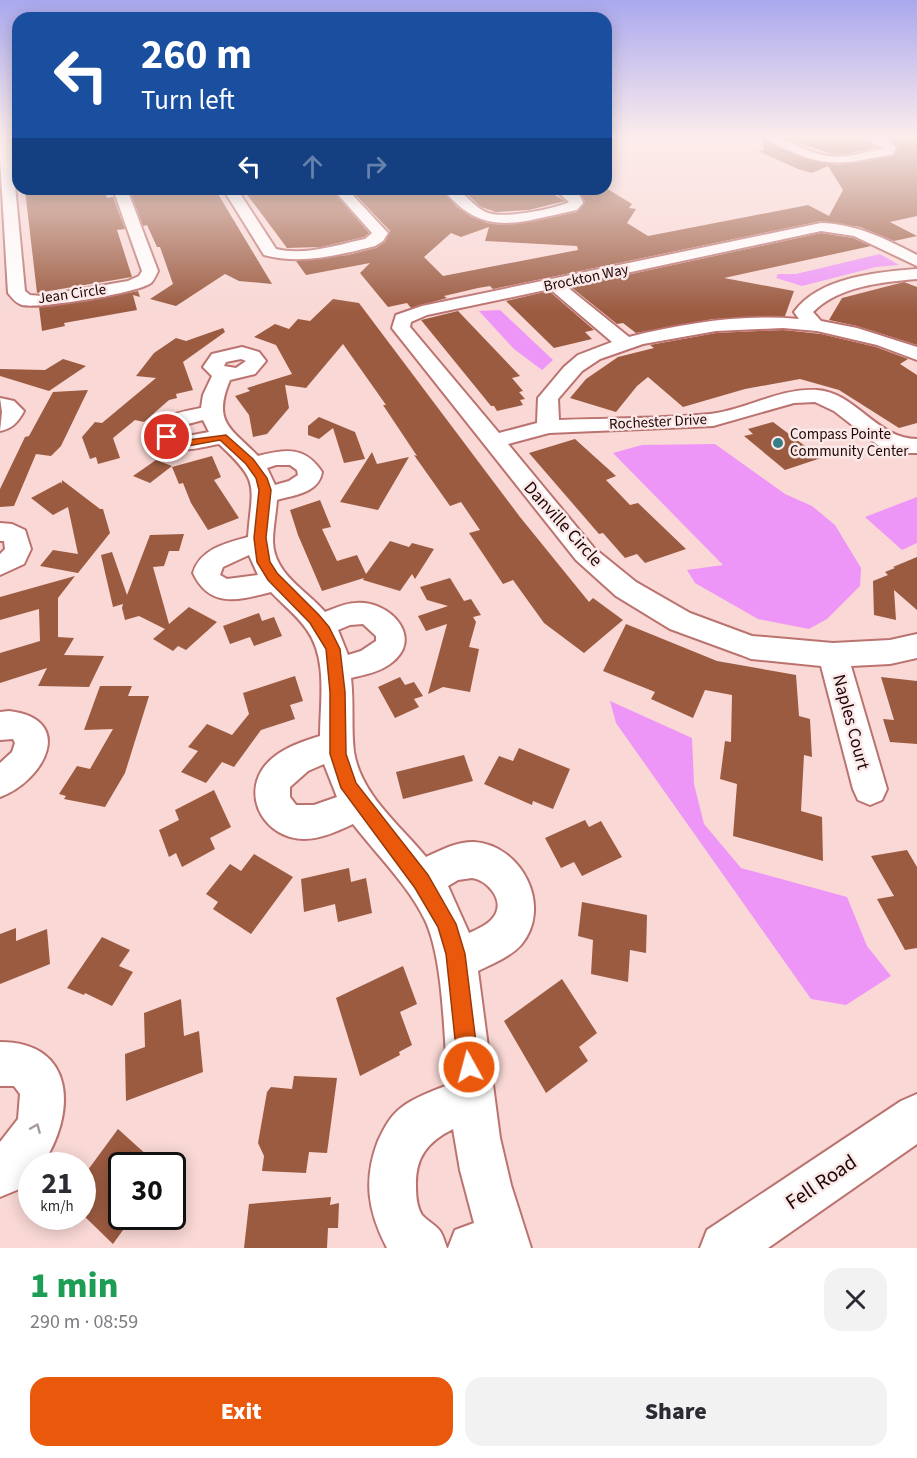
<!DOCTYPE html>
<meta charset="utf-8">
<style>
body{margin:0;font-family:"Source Sans 3",sans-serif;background:#f2f2f3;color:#2b2b33;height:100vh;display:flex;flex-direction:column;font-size:22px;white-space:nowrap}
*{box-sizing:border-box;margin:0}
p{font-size:20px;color:#7c7c81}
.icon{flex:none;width:33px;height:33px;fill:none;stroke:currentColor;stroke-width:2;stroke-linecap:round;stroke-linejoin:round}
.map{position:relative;height:1248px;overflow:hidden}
.drawer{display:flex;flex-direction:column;background:#fff;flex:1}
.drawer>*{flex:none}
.hud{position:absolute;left:12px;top:12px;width:600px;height:183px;border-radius:18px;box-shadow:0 3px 15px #0003;background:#1a4fa0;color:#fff;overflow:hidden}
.speed{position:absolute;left:18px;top:1152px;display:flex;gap:12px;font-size:30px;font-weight:700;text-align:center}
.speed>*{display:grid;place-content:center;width:78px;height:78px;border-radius:50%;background:#fff;box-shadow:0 3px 15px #0003;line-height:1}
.speed small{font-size:15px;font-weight:400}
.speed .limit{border:3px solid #111;border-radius:9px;background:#fff;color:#111}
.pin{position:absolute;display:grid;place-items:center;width:51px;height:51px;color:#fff;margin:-26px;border:3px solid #fff;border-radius:50%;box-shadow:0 2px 6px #0007}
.me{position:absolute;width:66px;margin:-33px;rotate:353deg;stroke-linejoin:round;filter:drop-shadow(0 0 4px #0008)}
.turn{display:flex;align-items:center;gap:21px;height:126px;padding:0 30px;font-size:27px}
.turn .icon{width:78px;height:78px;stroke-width:2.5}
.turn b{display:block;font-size:42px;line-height:51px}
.lanes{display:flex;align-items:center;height:57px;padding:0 30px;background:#0003;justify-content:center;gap:30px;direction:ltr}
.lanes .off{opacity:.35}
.round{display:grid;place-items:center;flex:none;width:63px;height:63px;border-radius:18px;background:#f2f2f3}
.head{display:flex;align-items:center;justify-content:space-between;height:102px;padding:0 30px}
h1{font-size:36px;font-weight:800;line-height:45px;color:#1e9e55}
.primary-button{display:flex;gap:12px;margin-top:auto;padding:12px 30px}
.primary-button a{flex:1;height:69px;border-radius:18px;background:#ea580c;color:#fff;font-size:24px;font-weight:800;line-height:69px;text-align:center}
.primary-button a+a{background:#f2f2f3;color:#2b2b33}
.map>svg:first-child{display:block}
.water{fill:#ed96f8}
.building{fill:#9b5b41;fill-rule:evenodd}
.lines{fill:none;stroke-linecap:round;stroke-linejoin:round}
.minor-casing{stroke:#bb736f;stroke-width:4}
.minor{fill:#fff;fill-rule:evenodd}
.oneway{stroke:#a69b9b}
.route{fill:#ea580c;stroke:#983908;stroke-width:1.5}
.poi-dot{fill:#377f86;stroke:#fae9e8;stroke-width:2}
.labels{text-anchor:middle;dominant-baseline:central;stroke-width:5;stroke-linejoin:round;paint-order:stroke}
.far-street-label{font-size:15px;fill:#200606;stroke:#fae9e8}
.far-poi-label{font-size:15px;fill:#200606;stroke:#fae9e8;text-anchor:start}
.street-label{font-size:18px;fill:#200606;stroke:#fae9e8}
.near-street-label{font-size:21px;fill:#200606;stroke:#fae9e8}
</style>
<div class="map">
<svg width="917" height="1248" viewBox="0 0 917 1248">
<rect width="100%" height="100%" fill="#f9d8d5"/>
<!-- water -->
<g class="water">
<path d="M880 254 899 265 876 267 802 286 776 278 778 274H796Z"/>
<path d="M500 310 553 360 542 370 514 349 479 311Z"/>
<path d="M715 444 785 494 812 506 835 525 861 568 860 586 827 619 809 629 758 619 695 583 687 570 723 565 613 453 642 445Z"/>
<path d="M917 497V543L902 550 865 517Z"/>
<path d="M610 701 692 738 694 784 704 824 741 868 847 897 867 946 891 976 846 1005 811 999 616 723Z"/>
</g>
<!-- building -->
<g class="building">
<path d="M778 136H855L877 147 846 154H831Z"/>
<path d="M882 136H902L917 141V216L890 222 917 236 894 241 860 227 821 221 493 289 490 286 478 288 444 296 447 298 411 308 407 303 388 307 360 273 370 263 306 275 296 261 348 255 376 248 385 242 390 231 350 189H434L442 195 445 194 457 207 472 217 487 223 503 225 535 221 577 212 585 202 579 193 606 188 632 204 629 208 636 209 627 223 648 236 808 205 829 216 843 190 828 166 812 173 798 169 758 151 764 150 762 140 800 157 837 165 894 156 898 147ZM489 227 485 241 577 246 578 250 443 276 424 257 451 233 461 237Z"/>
<path d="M50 189 51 194 104 189 107 198 113 197 125 229 117 230 132 277 37 293 25 190Z"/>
<path d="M156 189H215L272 284 239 281 225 274 176 306 150 299 173 284 160 247H157L147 225 143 226 131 194Z"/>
<path d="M243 189H331L369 233 364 237 321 247 287 248Z"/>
<path d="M477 189H494L500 194 528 189H544L565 201 529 210 496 212 481 207 464 191Z"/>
<path d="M821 233 853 238 871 246 724 278 794 291 785 316 713 319 636 333 623 323 617 324 571 287Z"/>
<path d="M904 282 917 287V345L857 326 829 320 842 298Z"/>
<path d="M138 291 140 297 133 295 137 310 64 323 65 326 42 331 39 307 88 301Z"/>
<path d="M549 291 594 330 585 332 592 339 554 348 506 301Z"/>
<path d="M333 299 359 303 520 517 589 602 593 598 623 620 584 653 544 623 513 580 503 584 469 533 480 530 461 502 450 506 414 455 417 456 383 405H386L343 344 306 388 285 385 289 408 267 434 253 437 249 415 235 396 250 391 247 388 292 374 276 345 254 337 275 324 289 329 298 319 310 321Z"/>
<path d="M458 311 520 376 512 378 523 391 519 392 525 399 520 400 523 405 497 411 494 406H491L421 320Z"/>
<path d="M223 328 225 332 183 362 193 390 176 394 177 398 169 400 144 422 135 420 113 438 120 458 98 464 96 457 90 459 82 437 95 422 102 423 156 378 136 376 154 353 176 338 186 341Z"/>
<path d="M783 330 821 334 876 347 908 359 900 364 917 375V423L899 428 839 390 800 379 745 389 683 407 648 377 637 386 616 412 570 398 586 379 618 357 654 348 650 345 716 333Z"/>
<path d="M63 359 86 366 49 391 0 376V369L45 370Z"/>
<path d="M88 390 61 446 51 456 36 454 14 506 0 507V489L25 437 29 436 53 392Z"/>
<path d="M319 417 355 432 365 459 344 463 333 428 319 439 308 435V426Z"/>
<path d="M773 422 821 458 785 470 744 436 753 434 748 429Z"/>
<path d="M575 439 616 476 606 480 630 505 638 503 686 549 645 563 637 554 625 558 603 533 599 534 529 453Z"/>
<path d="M372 452 377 464 409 457 378 510 340 502Z"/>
<path d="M212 456 221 477 214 480 239 518 208 530 191 503 183 483 179 484 172 467Z"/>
<path d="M156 460 172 466 150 483 133 476Z"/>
<path d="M62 480 100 509H103L110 533 78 573 40 566 53 550 78 554 68 507 53 515 31 498 61 482 62 484Z"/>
<path d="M320 500 331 527 322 529 337 561 357 555 366 574 390 541 409 547 412 543 434 549 415 579 412 574 400 591 363 580 364 578 322 591 298 535 290 510Z"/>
<path d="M184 534 179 551H169L164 566 153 567 169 624 189 607 217 622 186 650 178 646 173 651 153 639 165 629 139 616 125 620 122 608 123 604 113 607 101 555 112 552 127 595 150 535Z"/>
<path d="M917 557V610L894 590 896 620 874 615 873 581 888 575 885 572 895 568 893 567Z"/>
<path d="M75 576 58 598V637L74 638 64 655 104 656 89 687 38 686 47 668 0 683V653L40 641 39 609 0 620V597Z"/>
<path d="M450 578 464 601 471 599 481 615 473 617 476 622 469 647 479 649 470 692 443 687 428 694 447 624 426 631 418 616 448 606 427 600 420 587Z"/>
<path d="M259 613 262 621 274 617 282 636 254 646 250 637 230 644 223 626Z"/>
<path d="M626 624 717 661 796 675 799 716 810 719 812 757 804 755 801 811 822 817 823 861 733 836 737 784 720 779 725 741 731 742 732 695 705 690 693 718 651 699 655 692 603 671Z"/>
<path d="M295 676 303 701 290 705 295 719 261 730 234 767 222 762 206 783 181 772 198 751 188 747 207 724 232 735 249 714 243 693Z"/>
<path d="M400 677 405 685 414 682 423 696 414 699 419 707 395 718 378 687Z"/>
<path d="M881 677 917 681V744L890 742 883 719 894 720Z"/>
<path d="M100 686H132L128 696H149L125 773 105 807 64 799 66 796 59 794 77 766 90 769 113 729 84 730Z"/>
<path d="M519 748 570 769 553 809 533 801 532 805 484 784 499 756 513 761Z"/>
<path d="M464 755 473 781 403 799 396 772Z"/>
<path d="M214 790 231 827 210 838 215 849 182 867 176 853 169 857 159 830 179 820 175 810Z"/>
<path d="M585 820 589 827 601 821 622 857 582 876 574 862 561 868 545 838Z"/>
<path d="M907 850 917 867V948L905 950 877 899 894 896 871 856Z"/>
<path d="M254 854 293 877 251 934 213 909 218 902 206 894 230 864 241 871Z"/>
<path d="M349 868 351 882 366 878 372 913 338 922 335 904 304 912 301 879Z"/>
<path d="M582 902 647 915 646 953 630 950 628 982 591 974 593 940 578 936Z"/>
<path d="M16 928V941L47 929 50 964 0 984V934Z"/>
<path d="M102 937 130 950 119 966 133 972 112 1006 85 993 84 995 67 988Z"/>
<path d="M403 966 417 1004 400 1012 412 1045 399 1052 400 1055 360 1076 336 998Z"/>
<path d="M562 979 597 1033 579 1047 588 1061 546 1093 504 1021Z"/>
<path d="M181 999 184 1036 199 1031 203 1072 126 1101 125 1054 145 1047 144 1013Z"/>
<path d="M294 1076 337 1078 327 1153 309 1152 306 1173 262 1171 264 1156 258 1143 267 1092 271 1087 292 1089Z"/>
<path d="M118 1129 159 1166H122V1216H133L113 1244 82 1214V1207L94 1191 82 1178Z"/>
<path d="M331 1197 330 1205 339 1203 338 1228H328L327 1248H244L249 1204Z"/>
</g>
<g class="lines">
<!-- minor casing -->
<g class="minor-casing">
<g id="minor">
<path d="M761 136C785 136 801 150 823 155 843 160 865 152 884 148L857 136C871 136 888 136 896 148L893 154 889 155C845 163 829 169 786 149 778 145 768 142 761 136Z"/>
<path d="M5 139 11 143 25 291 30 295 42 296 128 281 139 276 142 271 113 189H127L158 271C156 275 154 280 151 283 138 293 39 309 22 305 16 303 12 298 8 293L0 158V142Z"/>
<path d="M223 189H237L276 249C305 256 337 245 365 239L372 233 333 189H347L388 233 383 241 375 246C339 255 302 265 264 255Z"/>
<path d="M443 189H458C467 197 477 209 488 213 505 219 554 209 569 202L554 189C566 189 580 189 583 203L577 210 572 211C519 222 483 239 443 189Z"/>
<path d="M821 223C857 224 886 239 917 255V266L854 236 821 231 566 286 629 337C685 323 742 314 799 319L794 312C819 277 878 272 917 269V279C882 282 839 286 813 312L821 321 857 328 917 347V360L877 345 817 331 783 328 716 331 643 344 600 359 582 371 558 399 559 420C609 418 660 419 710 414 746 410 779 388 817 390 855 392 877 439 917 439V453H904L879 446 834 411 815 402 794 403 713 426 549 433 508 444 594 548 636 582 690 613 752 636 833 643 890 640 917 634V658L890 664 851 666 887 789 882 800 870 805 858 800 853 789 821 666 751 659 741 655 670 629 616 596 576 560 392 328 396 315 422 306ZM550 289 612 342 578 355 564 367 538 398 537 423 499 433 410 327 411 322 427 315Z"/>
<path d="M242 347 259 352 266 361 255 374 230 380C212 423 231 428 258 456 285 449 305 446 322 472 319 493 294 495 277 500 276 514 273 528 273 542 274 574 306 590 325 612 335 608 346 603 356 603 389 600 426 638 390 664 379 672 364 675 351 678 354 703 351 728 354 752 361 795 400 825 426 857 441 850 458 841 474 842 522 845 553 907 521 945 510 957 492 964 478 971L500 1138 511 1185 531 1248H448L455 1230 474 1223 460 1170 453 1129C427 1142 415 1158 416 1187 416 1197 417 1207 422 1215 427 1221 435 1224 440 1231 443 1235 445 1243 447 1248H387C368 1212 363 1180 378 1141 384 1128 390 1116 402 1107 415 1097 433 1091 448 1085 444 1040 444 960 425 920 408 885 377 855 353 824 338 831 321 839 304 839 267 839 241 799 264 767 277 750 300 742 320 736 320 702 328 659 307 630 297 615 283 605 271 592 239 600 210 609 193 573 200 549 226 543 248 537 252 484 261 483 219 444 196 448 170 458 154 435 154 415 186 411 201 408L203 395 212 376 203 367 212 354ZM241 359 246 361 236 368 224 366 226 362ZM203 420 209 432 182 437 176 433 188 424ZM276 465H290L297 470 298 475 289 481 275 485 267 468ZM249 555 258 575 227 579 220 575 223 567ZM363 624 376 636V641L361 651 348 655 338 630 350 625ZM324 764 337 797 314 805H296L290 797V787L308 771ZM472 878C486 880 503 897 496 913 492 923 478 929 469 933L448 886 458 880Z"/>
<path d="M0 398 14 401 24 411C18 422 12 429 0 431L2 412Z"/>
<path d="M0 523 12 524 25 530 31 549 24 564 0 575V554L5 549 4 541H0Z"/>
<path d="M9 711C77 719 44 781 0 797V763L12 752 15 743 13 739 0 740V712Z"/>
<path d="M0 1042C77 1042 76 1115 42 1165L32 1166V1177L17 1190 0 1197V1142L18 1119 20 1094 14 1086H0Z"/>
<path d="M917 1094V1144L768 1248H700L707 1230 901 1101Z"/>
</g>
</g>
<!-- minor -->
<use href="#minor" class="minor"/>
</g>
<!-- one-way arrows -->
<defs><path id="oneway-chevron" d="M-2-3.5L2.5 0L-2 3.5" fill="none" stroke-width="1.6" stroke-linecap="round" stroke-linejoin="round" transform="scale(1.5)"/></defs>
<use class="oneway" href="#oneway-chevron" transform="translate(36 1128) rotate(-67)"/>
<!-- sky -->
<linearGradient id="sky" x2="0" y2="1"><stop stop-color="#aaa8ee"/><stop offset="0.44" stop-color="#fcedec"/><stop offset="1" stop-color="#fcedec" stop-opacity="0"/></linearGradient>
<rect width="917" height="311" fill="url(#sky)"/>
<!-- route -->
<path class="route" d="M167 434 180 441 226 435 253 459 267 478 271 490 266 538 270 562 277 573 319 615 329 627 340 649 345 692 346 754 356 783 428 875 456 924 465 954 479 1067 476 1075 469 1078 461 1075 458 1067 446 954 438 927 415 888 341 788 330 754V692L326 649 310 623 268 580 257 562 254 538 259 490 256 478 246 464 220 440 177 448 164 440V435Z"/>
<!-- markers -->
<circle class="poi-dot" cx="778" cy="443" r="6"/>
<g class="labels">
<!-- far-street labels -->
<g class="far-street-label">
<text transform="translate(586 278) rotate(-12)">Brockton Way</text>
<text transform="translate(72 294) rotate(-8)">Jean Circle</text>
<text transform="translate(658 422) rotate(-3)">Rochester Drive</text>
</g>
<!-- far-poi labels -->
<g class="far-poi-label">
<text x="790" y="434">Compass Pointe<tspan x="790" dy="17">Community Center</tspan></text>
</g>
<!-- street labels -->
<g class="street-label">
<text transform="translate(563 524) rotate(48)">Danville Circle</text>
<text transform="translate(851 722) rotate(75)">Naples Court</text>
</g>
<!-- near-street labels -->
<g class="near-street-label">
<text transform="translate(821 1182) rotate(-34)">Fell Road</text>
</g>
</g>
</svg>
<div class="speed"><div>21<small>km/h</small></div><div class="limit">30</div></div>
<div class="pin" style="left:167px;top:437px;background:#d93025"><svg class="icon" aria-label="arrive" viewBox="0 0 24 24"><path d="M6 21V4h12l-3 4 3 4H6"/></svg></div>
<svg class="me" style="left:469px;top:1067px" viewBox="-20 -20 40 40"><circle r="17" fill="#ea580c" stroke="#fff" stroke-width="3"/><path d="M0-11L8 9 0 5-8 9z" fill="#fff"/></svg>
<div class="hud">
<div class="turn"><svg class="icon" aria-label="left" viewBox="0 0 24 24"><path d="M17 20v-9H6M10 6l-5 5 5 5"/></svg><div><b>260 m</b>Turn left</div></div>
<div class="lanes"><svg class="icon" aria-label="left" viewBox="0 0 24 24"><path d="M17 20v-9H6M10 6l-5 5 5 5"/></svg><svg class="icon off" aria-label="ahead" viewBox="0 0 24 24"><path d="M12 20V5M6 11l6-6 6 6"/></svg><svg class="icon off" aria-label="right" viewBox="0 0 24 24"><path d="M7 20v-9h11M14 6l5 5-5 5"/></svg></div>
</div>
</div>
<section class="drawer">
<div class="head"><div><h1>1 min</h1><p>290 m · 08:59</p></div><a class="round"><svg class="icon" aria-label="close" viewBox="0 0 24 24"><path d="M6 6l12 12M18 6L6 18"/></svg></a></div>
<div class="primary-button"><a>Exit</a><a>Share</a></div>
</section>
